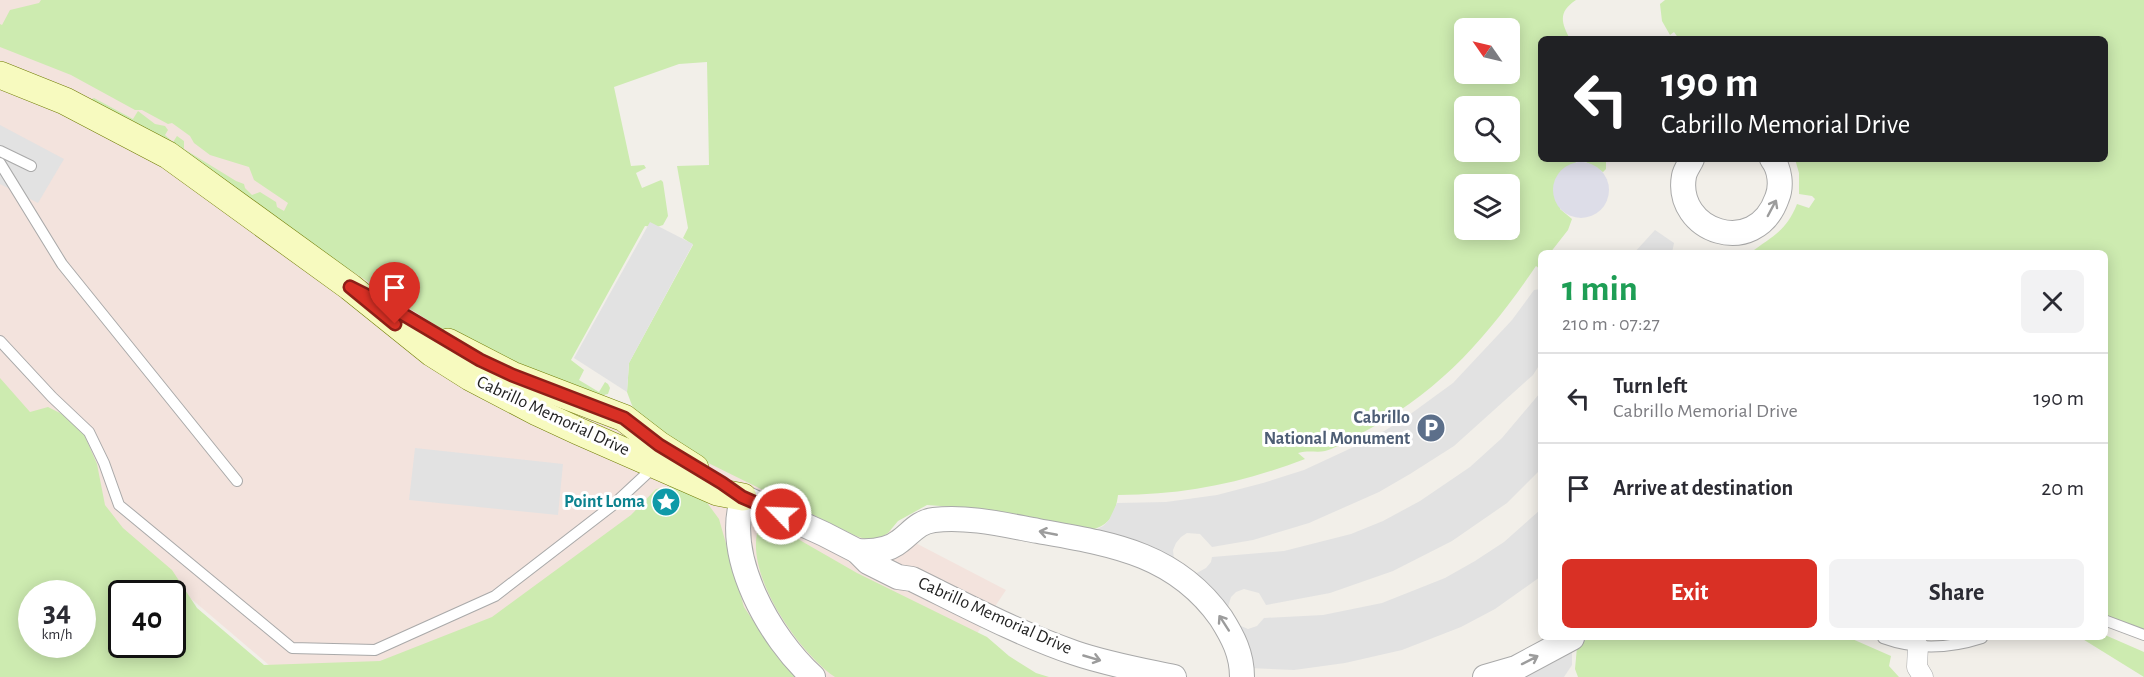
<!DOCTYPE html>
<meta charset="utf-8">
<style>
body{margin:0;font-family:"Alegreya Sans",sans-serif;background:#f2f2f3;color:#2b2b33;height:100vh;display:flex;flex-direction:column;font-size:22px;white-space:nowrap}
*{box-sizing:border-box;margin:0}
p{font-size:20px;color:#7c7c81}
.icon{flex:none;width:33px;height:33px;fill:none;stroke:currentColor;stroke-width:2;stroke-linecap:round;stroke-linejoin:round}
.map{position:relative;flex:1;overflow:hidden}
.sheet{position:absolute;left:1538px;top:250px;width:570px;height:390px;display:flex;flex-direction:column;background:#fff;border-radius:9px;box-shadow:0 3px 15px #0003}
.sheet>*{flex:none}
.banner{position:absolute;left:1538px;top:36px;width:570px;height:126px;border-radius:9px;box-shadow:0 3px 15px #0003;background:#202124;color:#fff;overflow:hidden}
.needle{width:39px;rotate:304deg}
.fabs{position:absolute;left:1454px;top:18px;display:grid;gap:12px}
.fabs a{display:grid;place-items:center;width:66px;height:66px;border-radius:9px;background:#fff;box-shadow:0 3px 15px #0003;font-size:30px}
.speed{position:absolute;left:18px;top:580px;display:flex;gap:12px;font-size:30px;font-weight:700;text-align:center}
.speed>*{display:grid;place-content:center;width:78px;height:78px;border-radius:50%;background:#fff;box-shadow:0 3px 15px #0003;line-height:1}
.speed small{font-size:15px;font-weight:400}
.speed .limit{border:3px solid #111;border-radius:9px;background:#fff;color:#111}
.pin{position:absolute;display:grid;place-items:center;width:51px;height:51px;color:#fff;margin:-62px -26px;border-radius:50% 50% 50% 0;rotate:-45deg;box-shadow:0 0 6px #0007}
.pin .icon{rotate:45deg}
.me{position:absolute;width:66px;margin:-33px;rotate:294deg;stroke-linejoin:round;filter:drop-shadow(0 0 4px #0008)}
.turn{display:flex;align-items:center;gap:21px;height:126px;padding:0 24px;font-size:27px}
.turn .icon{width:78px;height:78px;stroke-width:2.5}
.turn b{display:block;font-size:42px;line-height:51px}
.round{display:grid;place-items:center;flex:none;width:63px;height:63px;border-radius:9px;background:#f2f2f3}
.headline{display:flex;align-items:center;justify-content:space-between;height:102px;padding:0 24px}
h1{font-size:36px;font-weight:700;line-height:45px;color:#1e9e55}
.action{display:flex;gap:12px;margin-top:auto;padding:12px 24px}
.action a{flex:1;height:69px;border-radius:9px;background:#d93025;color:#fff;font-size:24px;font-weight:700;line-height:69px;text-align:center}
.action a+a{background:#f2f2f3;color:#2b2b33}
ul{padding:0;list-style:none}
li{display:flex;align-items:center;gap:18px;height:90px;padding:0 24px;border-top:2px solid #e1e1e2}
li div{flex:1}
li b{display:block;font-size:22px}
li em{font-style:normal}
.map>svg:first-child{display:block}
.military{fill:#f3e3dd}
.grass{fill:#cdebb0;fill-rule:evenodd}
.parking{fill:#e2e2e2}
.plaza{fill:#dddde8}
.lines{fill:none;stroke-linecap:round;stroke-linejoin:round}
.service-casing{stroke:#a9a9a9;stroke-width:12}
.minor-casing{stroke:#a9a9a9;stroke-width:21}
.tertiary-casing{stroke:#a9a9a9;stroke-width:26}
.secondary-casing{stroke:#707d05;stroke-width:28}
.service{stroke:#fff;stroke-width:10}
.minor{stroke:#fff;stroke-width:20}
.tertiary{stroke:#fff;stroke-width:24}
.secondary{stroke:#f7fabf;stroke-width:27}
.oneway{stroke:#9c9c9c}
.route-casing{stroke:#8d1f18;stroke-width:15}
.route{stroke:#d93025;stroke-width:10}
.labels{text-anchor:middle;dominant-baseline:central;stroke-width:6;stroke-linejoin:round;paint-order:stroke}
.street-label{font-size:18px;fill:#222;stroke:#fff}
.service-label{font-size:18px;font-weight:bold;fill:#4e5e75;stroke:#fff;text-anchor:end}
.culture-label{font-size:18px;font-weight:bold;fill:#0d838f;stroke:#fff;text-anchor:end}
</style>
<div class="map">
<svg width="2144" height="677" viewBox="0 0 2144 677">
<rect width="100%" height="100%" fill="#f2efe9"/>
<!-- military -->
<path class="military" d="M0 0H633L486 346 781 473 1006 590 948 677H283L0 436Z"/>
<!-- grass -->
<g class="grass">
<path d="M41 0H1576C1558 12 1561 22 1570 39H1540V159H1606V169L1603 172 1586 162H1576L1560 209 1572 219 1568 230 1550 253 1540 254V269L1536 266C1486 339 1438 394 1358 435 1348 440 1336 448 1325 451 1317 453 1309 450 1298 453L1305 459C1242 483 1185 495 1118 495 1115 518 1107 528 1085 531L981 509 927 505 898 521 888 533 878 539 868 540 856 536 692 455 633 408 627 392 629 363 693 245 683 238 688 228 677 166 709 165 707 62 679 64 614 87 631 166 644 165 646 168 636 173 642 188 661 180 663 182 668 216 663 225 657 227 645 226 571 360 584 370 579 380 599 392 605 382 608 384 610 388 608 394 600 396 457 339 88 101 94 98 133 119 138 111 155 124 165 126 168 130 165 135 173 142 177 136 184 141V149L236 181 244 184 245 188 252 195 260 192 276 202 277 207 284 211 288 203 254 180 249 167 210 155 194 143 190 136 172 123 168 124 142 110H135L71 75 0 47V24L2 25 10 10 39 3ZM1464 28H1509V74H1464ZM1464 106H1509V152H1464ZM1464 184H1509V230H1464Z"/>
<path d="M1665 0H2144V632L2105 615 2104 254 1750 253C1772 236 1786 232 1797 204L1809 208 1815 199 1812 196 1799 194V173L1795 159H2104V39L1883 37 1679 39 1674 32 1670 35 1662 21 1660 4Z"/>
<path d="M0 378 30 412 48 407 62 414 84 434 97 464 105 505 123 528 172 570 197 608 264 665 380 661 492 617 631 515 656 489 674 486 705 500 719 519 744 607 778 658 796 677H0ZM32 594H82V645H32ZM122 594H172V645H122Z"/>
<path d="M770 523 857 573 987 637 1009 656 1036 673 1049 677H835C798 652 740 569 760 524Z"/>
<path d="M2105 635 2144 652V677L2081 638H2104Z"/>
<path d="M1588 638H1850L1891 656 1889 666 1899 677H1578L1575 669 1577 647Z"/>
</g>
<!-- parking -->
<g class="parking">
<path d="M0 125 64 159 38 203 0 184Z"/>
<path d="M650 222 693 244 629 363 627 392 574 358Z"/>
<path d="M1655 230 1674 243 1672 253H1634Z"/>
<path d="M1540 289V364L1533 375 1454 446 1410 474 1379 492 1309 523 1253 540 1212 547 1200 534 1187 533 1181 537 1176 543 1173 550 1174 560 1095 530 1103 526 1109 520 1117 503 1166 502 1217 495 1263 483 1304 470 1373 438 1405 418 1453 383 1512 320 1534 290Z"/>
<path d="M1540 393V470L1507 503 1452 541 1393 571 1330 593 1266 605 1259 593 1244 589 1236 592 1231 597 1228 607 1195 574 1206 568 1211 562 1212 557 1284 551 1351 534 1383 521 1420 501 1470 467 1502 438Z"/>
<path d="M415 448 563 464 558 515 409 500Z"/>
<path d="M1540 510V577L1495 609 1461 627 1402 650 1345 663 1294 670 1249 668 1234 623 1248 629 1257 626 1264 618 1323 615 1382 603 1445 578 1475 561 1504 542Z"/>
<path d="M1572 650V665L1564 677H1521Z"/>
</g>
<!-- plaza -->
<circle class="plaza" cx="1581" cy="190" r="28"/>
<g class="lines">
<!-- service casing -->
<g class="service-casing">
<g id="service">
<path d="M0 151 31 166"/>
<path d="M0 163 62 264 237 481"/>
<path d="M0 341 52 397 89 432 104 463 119 505 292 648 375 650 495 596 613 505 655 466"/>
<path d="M2104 620 2144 635"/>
<path d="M1883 638C1916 650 1948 649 1982 638"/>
</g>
</g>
<!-- minor casing -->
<g class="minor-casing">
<path id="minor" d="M1918 646 1917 667 1923 677"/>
</g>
<!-- tertiary casing -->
<g class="tertiary-casing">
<g id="tertiary">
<path d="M1692 159C1690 164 1685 170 1684 176 1674 231 1755 260 1777 198 1782 186 1780 169 1772 159"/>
<path d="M857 551C873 552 888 551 900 541 912 532 918 522 934 520 968 516 1005 525 1038 531 1111 544 1175 553 1221 618 1233 637 1242 654 1242 677"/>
<path d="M813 677C770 638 723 557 743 497L824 534 857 551 868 562 898 577 912 579C965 605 1019 634 1075 653 1107 664 1141 670 1174 677"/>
<path d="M1485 677 1516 668 1572 638"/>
</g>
</g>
<!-- secondary casing -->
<g class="secondary-casing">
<g id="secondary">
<path d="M0 75 65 101 168 155 350 287 432 353 470 377 537 412 578 431 717 492 743 497"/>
<path d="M448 342 512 375 624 418 659 445 695 468"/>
</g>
</g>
<!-- service -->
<use href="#service" class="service"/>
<!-- minor -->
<use href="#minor" class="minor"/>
<!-- tertiary -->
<use href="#tertiary" class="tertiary"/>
<!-- secondary -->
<use href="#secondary" class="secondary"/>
</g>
<!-- one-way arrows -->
<defs><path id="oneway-shaft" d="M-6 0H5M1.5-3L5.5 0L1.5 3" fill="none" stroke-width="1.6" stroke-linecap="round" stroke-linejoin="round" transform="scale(1.5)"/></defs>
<g class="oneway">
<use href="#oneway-shaft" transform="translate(1772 208) rotate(-62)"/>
<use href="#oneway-shaft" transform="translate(1048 533) rotate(-169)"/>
<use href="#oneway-shaft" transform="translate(1224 623) rotate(-123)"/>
<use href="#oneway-shaft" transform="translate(1092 658) rotate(16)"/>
<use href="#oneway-shaft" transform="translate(1530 660) rotate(-27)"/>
</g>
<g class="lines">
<!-- route casing -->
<g class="route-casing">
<path id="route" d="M395 324 350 287 394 309 480 360 512 375 624 418 659 445 722 483 742 497 781 514"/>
</g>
<!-- route -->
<use href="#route" class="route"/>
</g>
<!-- icons -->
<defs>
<g id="parking-disc" transform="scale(1.5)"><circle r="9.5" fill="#5c6f8a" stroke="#fff"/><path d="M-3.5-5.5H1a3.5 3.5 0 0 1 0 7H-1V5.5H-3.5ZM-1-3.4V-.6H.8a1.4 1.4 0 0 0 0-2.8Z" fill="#fff"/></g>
<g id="sight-disc" transform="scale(1.5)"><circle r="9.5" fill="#0f9aa8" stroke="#fff"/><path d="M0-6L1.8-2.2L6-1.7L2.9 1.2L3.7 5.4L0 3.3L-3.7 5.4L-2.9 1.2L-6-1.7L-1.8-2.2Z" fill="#fff"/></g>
</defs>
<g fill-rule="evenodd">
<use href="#parking-disc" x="1431" y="428"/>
<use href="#sight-disc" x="666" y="502"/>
</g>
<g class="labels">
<!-- street labels -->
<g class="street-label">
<text transform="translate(553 416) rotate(25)">Cabrillo Memorial Drive</text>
<text transform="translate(995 616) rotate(24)">Cabrillo Memorial Drive</text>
</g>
<!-- service labels -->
<g class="service-label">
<text x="1410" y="418">Cabrillo<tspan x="1410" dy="21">National Monument</tspan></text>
</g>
<!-- culture labels -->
<g class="culture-label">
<text x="645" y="502">Point Loma</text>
</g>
</g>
</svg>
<div class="fabs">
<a><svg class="needle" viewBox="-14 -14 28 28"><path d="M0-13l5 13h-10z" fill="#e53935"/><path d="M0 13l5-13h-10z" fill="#7c7c81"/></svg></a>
<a><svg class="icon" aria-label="search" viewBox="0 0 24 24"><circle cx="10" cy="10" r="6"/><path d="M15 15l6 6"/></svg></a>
<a><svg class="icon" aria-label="layers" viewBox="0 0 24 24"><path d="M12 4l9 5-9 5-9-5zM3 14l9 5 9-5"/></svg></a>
</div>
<div class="speed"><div>34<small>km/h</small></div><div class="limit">40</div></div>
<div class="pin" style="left:395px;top:324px;background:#d93025"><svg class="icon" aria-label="arrive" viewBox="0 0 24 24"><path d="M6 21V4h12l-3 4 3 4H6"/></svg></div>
<svg class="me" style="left:781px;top:514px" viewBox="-20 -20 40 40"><circle r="17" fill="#d93025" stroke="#fff" stroke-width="3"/><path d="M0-11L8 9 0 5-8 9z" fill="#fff"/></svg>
<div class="banner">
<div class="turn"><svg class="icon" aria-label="left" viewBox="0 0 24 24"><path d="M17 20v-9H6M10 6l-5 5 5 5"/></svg><div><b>190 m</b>Cabrillo Memorial Drive</div></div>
</div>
<section class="sheet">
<div class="headline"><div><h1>1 min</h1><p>210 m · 07:27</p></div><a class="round"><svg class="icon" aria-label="close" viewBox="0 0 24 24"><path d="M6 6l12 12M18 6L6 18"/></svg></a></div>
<ul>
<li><svg class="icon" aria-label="left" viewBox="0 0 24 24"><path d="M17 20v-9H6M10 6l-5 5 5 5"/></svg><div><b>Turn left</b><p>Cabrillo Memorial Drive</p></div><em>190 m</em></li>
<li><svg class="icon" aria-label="arrive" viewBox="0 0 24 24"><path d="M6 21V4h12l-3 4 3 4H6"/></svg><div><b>Arrive at destination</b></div><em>20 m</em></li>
</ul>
<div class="action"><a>Exit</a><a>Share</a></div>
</section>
</div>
